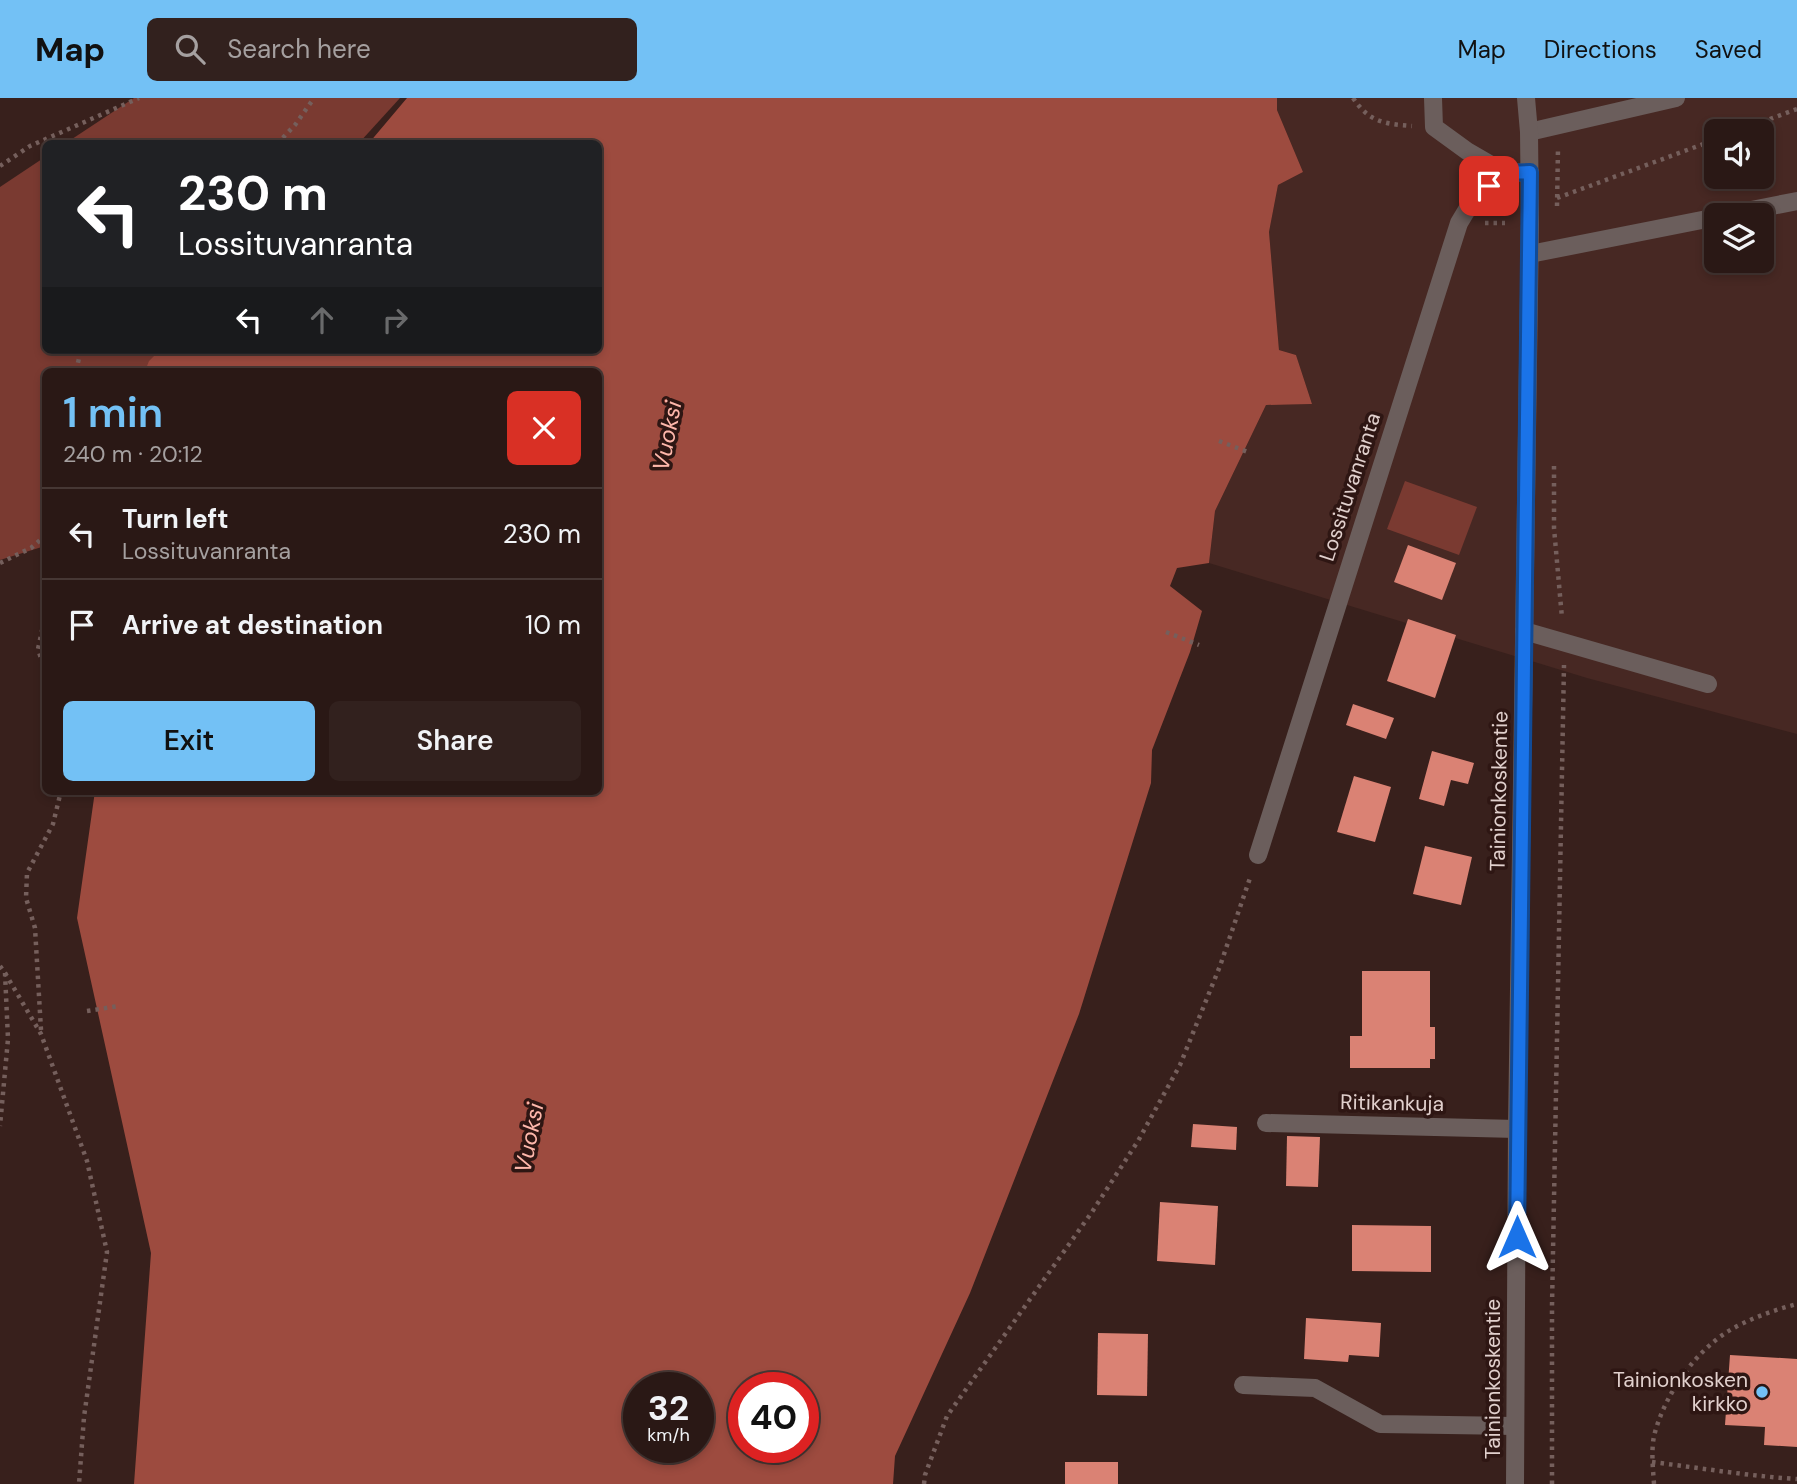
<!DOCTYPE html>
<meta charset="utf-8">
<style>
body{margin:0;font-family:"DM Sans",sans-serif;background:#32211e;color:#f1f3f6;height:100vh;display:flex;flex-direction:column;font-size:26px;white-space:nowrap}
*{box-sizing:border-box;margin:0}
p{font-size:23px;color:#a5a0a0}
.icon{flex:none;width:38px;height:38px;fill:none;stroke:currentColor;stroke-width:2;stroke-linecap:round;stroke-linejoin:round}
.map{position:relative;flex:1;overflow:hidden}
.panel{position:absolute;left:42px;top:270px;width:560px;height:427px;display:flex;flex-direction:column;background:#2a1815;border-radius:10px;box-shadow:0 4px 10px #0003,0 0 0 2px #463734}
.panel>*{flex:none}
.top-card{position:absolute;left:42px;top:42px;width:560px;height:214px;border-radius:10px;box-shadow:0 4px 10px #0003,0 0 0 2px #463734;background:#202124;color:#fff;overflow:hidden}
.controls{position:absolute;left:1704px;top:21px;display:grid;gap:14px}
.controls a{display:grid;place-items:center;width:70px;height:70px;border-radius:10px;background:#2a1815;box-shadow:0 4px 10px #0003,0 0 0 2px #463734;font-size:35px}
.speed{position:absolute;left:623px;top:1274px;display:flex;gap:14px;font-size:35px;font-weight:700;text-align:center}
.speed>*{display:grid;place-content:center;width:91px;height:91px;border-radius:50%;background:#2a1815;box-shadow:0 4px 10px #0003,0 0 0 2px #463734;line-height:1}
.speed small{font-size:18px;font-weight:400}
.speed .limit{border:10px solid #d22;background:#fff;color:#111}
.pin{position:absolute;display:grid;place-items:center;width:60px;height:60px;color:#fff;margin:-30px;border-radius:14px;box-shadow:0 4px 10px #0006}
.me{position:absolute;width:77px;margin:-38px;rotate:0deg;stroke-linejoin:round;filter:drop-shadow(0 0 5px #0008)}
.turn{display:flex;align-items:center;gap:24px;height:147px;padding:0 21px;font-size:32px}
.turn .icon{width:91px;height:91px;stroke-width:2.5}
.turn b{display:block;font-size:49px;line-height:60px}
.lanes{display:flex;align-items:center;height:66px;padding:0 21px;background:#0003;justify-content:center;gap:35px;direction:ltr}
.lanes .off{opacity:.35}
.round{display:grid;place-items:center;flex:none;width:74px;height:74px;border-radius:10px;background:#32211e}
.overview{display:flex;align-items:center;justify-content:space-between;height:119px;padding:0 21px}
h1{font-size:42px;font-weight:600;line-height:52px;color:#73c1f5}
.action{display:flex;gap:14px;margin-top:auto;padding:14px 21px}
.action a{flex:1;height:80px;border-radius:10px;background:#73c1f5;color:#111;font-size:28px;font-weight:600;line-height:80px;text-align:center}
.action a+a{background:#32211e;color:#f1f3f6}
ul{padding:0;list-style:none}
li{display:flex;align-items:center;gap:21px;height:91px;padding:0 21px;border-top:2px solid #463734}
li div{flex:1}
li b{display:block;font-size:26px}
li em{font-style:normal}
header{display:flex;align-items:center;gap:42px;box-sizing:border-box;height:98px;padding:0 35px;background:#73c1f5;color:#111}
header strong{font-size:33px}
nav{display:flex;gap:38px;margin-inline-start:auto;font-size:24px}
.search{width:490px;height:63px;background:#32211e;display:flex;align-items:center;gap:18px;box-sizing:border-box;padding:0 24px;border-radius:10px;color:#a5a0a0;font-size:26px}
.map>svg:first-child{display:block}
.built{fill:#472823;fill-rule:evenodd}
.green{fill:#7a3a31}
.water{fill:#9d4b3f;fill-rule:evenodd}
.building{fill:#da8274}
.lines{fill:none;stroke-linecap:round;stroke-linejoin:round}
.path{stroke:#755f5c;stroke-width:4.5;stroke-dasharray:3.5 5;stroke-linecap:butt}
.minor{stroke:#6b5e5c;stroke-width:18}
.route-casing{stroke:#114b97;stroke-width:18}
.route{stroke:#1a73e8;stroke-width:12}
.poi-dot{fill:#73c1f5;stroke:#2e1613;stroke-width:2.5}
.labels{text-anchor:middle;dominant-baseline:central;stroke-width:7;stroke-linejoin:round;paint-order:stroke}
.street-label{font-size:21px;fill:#e1d0cd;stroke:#2e1613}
.poi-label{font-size:21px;fill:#e1d0cd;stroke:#2e1613;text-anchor:end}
.water-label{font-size:23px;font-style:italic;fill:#feb7ab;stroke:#2e1613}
</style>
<header>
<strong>Map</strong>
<div class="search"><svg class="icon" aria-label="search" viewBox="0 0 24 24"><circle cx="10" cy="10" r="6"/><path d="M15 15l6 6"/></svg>Search here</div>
<nav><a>Map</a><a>Directions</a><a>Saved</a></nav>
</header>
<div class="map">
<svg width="1797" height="1386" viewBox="0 0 1797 1386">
<rect width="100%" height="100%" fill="#38201c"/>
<!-- built -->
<path class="built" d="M1277 0H1797V636L1587 580 1209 465 1215 413 1266 307 1312 306 1296 257 1279 252 1269 134 1278 87 1303 74 1277 12ZM1717 33H1762V79H1717ZM1717 117H1762V163H1717Z"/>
<!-- green -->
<g class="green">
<path d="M134 0H400L359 45H66Z"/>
<path d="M45 59 46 252H171L152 273H46L45 448 0 462V89Z"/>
<path d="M1405 383 1477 409 1459 457 1387 431Z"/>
</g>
<!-- water -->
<path class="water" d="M407 0H1277V12L1303 74 1278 87 1269 134 1279 252 1296 257 1312 306 1266 307 1215 413 1209 465 1177 470 1170 488 1202 513 1190 554 1152 652 1151 685 1079 916 970 1195 895 1358 893 1386H134L151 1155 77 820 95 693H598V273H145L149 263 160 252H598V46L369 45ZM639 1290H698V1349H639ZM744 1290H803V1349H744Z"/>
<!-- building -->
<g class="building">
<path d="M1408 447 1456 465 1442 502 1394 484Z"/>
<path d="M1408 521 1456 537 1435 600 1387 583Z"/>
<path d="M1353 606 1394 620 1386 641 1346 627Z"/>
<path d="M1432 653 1474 665 1468 686 1451 682 1444 708 1419 701Z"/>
<path d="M1354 678 1391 689 1375 744 1337 734Z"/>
<path d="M1425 748 1472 759 1461 807 1413 796Z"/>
<path d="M1362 873H1430V929H1435V961H1430V970H1350V938H1362Z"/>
<path d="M1193 1026 1237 1029 1236 1052 1191 1049Z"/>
<path d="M1287 1038 1320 1039 1318 1089 1286 1088Z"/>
<path d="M1160 1104 1218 1108 1215 1167 1157 1163Z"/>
<path d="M1352 1127 1431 1128V1174L1352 1173Z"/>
<path d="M1306 1220 1381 1225 1379 1259 1349 1257 1348 1264 1304 1261Z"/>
<path d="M1098 1235 1148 1236 1147 1298 1097 1297Z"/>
<path d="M1730 1257 1797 1261V1349L1764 1347 1765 1329 1725 1327Z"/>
<rect x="1065" y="1364" width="53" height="22"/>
</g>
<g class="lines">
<!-- path -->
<g class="path">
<path d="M1353 0C1369 24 1384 26 1412 28"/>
<path d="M1738 33 1797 11"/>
<path d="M277 46 295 27 314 0"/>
<path d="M0 68 30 48 139 0"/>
<path d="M1557 100 1717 41"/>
<path d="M1557 108 1558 50"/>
<path d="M1485 125H1505"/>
<path d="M76 273 81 252"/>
<path d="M1219 343 1248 354"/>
<path d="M1554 368V430L1562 520"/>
<path d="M0 465 31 450 46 437"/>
<path d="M46 514 38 551 46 576"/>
<path d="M1166 534 1199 547"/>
<path d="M0 868 5 875 8 941 0 1028"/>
<path d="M5 875 41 936 87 1063 107 1154 84 1319 79 1386"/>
<path d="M87 913 119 908"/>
<path d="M41 932 35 830 26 800 27 775 53 726 61 693"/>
<path d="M1652 1364C1701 1370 1748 1378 1797 1381"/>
<path d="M924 1386 925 1377 947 1318 1092 1114 1138 1043 1180 967 1220 868 1251 777"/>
<path d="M1552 1386V1208L1564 567"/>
<path d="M1654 1386C1653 1370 1651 1354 1654 1338 1664 1298 1693 1256 1727 1234 1748 1221 1774 1212 1797 1206"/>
</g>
<!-- minor -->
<g class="minor">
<path d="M1433 0 1434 29 1467 53 1505 75"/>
<path d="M1529 34 1676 0"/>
<path d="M1726 117 1797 103"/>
<path d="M1530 156 1717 119"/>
<path d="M1524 533 1708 586"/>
<path d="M1258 757 1459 125 1474 100 1505 75 1530 74"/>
<path d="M1266 1025 1517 1031"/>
<path d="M1243 1287 1315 1290 1380 1326 1515 1328"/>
<path d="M1515 1386 1517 1031 1530 126 1529 34 1526 0"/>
</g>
</g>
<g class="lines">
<!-- route casing -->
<g class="route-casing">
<path id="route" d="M1489 88 1505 75 1530 74 1517 1139"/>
</g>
<!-- route -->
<use href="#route" class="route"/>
</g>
<!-- markers -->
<circle class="poi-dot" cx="1762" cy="1294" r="7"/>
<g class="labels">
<!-- street labels -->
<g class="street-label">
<text transform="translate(1350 389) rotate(-72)">Lossituvanranta</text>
<text transform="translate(1499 693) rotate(-89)">Tainionkoskentie</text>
<text transform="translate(1392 1005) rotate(1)">Ritikankuja</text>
<text transform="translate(1493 1281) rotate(-90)">Tainionkoskentie</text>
</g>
<!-- poi labels -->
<g class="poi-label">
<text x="1748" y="1282">Tainionkosken<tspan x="1748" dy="24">kirkko</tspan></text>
</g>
<!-- water labels -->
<g class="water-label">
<text transform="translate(667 338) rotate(-79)">Vuoksi</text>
<text transform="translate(529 1040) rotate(-79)">Vuoksi</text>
</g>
</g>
</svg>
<div class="controls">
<a><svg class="icon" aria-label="sound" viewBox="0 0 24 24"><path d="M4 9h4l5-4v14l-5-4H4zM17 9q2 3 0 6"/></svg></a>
<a><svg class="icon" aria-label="layers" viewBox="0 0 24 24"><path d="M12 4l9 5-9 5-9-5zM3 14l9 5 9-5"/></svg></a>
</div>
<div class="speed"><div>32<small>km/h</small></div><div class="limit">40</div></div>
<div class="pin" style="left:1489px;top:88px;background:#d93025"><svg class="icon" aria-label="arrive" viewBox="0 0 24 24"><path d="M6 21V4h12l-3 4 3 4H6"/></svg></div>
<svg class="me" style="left:1517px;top:1139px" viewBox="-20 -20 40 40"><path d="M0-17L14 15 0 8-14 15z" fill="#1a73e8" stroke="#fff" stroke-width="4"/></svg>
<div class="top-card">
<div class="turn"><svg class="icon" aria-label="left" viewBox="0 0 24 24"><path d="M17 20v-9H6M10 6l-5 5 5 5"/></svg><div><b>230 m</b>Lossituvanranta</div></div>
<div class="lanes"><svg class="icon" aria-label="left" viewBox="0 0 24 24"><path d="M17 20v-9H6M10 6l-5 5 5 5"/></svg><svg class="icon off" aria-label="ahead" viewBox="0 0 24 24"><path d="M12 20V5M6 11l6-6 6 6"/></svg><svg class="icon off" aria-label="right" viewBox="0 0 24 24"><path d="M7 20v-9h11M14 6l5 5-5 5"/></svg></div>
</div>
<section class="panel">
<div class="overview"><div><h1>1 min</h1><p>240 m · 20:12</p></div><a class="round" style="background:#d93025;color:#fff"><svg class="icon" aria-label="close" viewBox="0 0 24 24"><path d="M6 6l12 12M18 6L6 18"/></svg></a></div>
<ul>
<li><svg class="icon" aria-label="left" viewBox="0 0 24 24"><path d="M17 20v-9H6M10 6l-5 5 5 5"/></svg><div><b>Turn left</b><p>Lossituvanranta</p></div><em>230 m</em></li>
<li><svg class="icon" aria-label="arrive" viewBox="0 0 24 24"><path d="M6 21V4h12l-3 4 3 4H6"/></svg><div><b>Arrive at destination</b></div><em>10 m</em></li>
</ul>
<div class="action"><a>Exit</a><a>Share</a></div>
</section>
</div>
